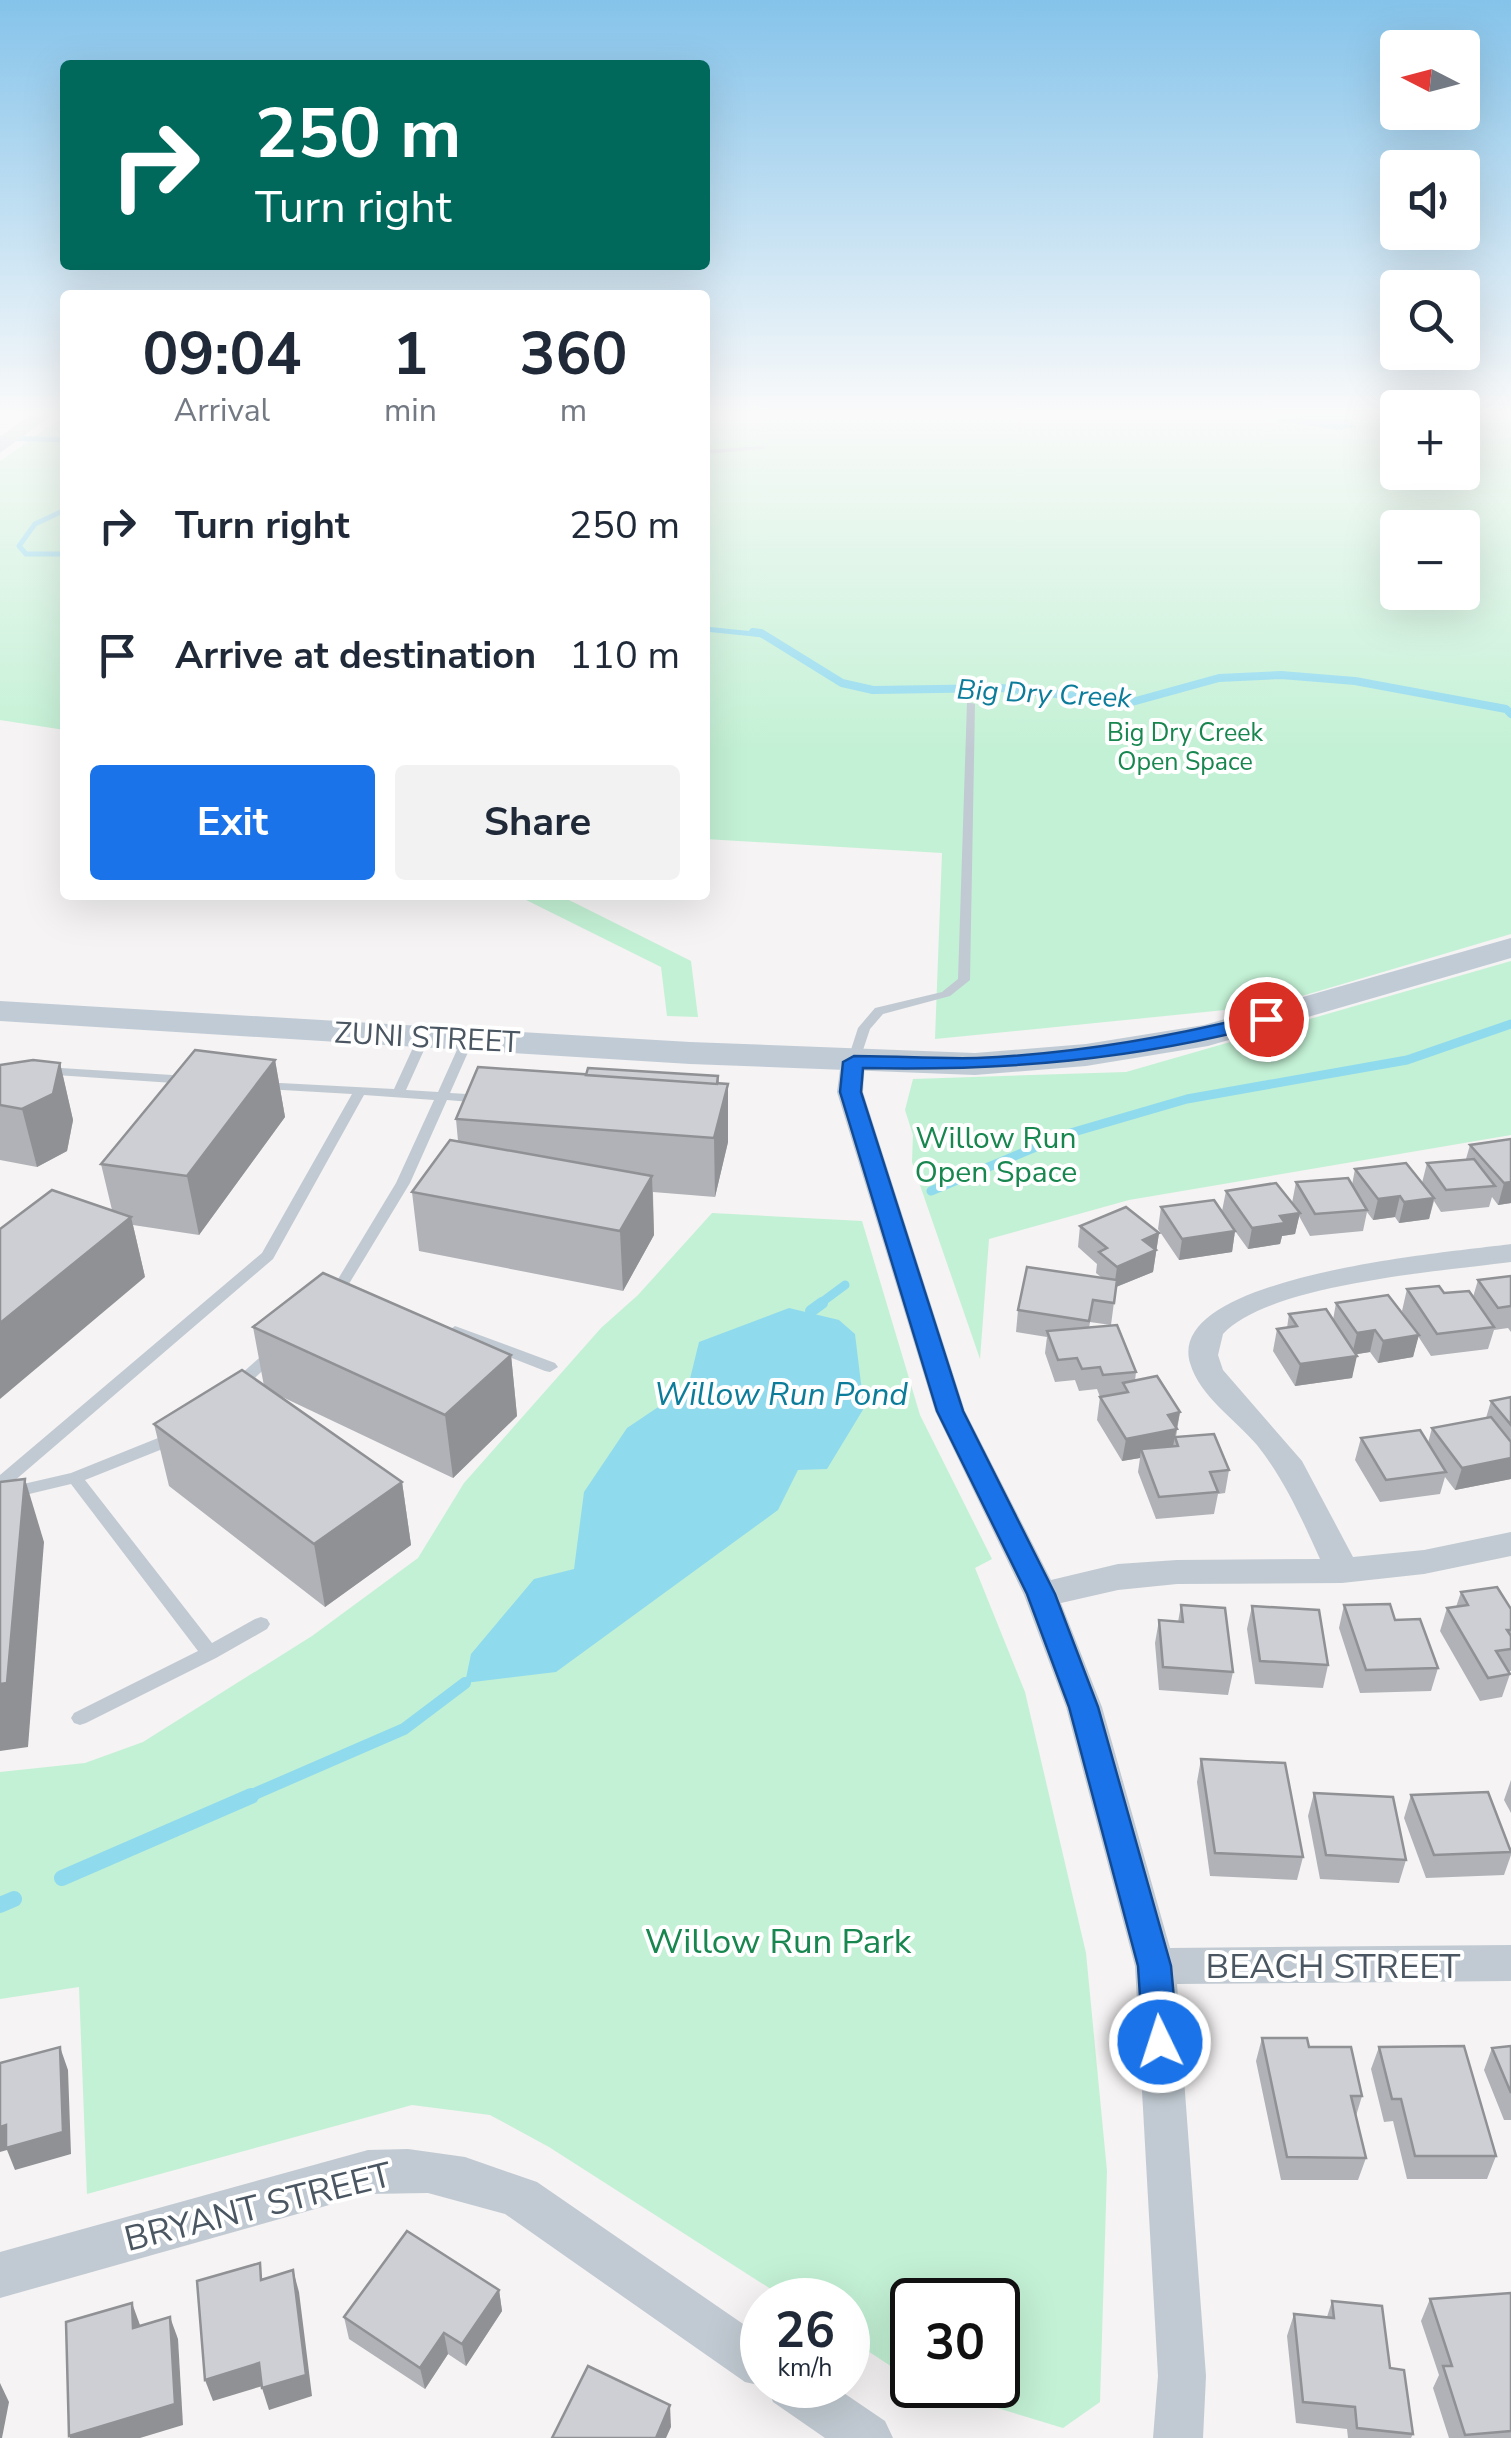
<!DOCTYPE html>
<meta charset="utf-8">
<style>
body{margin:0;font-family:"Nunito Sans",sans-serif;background:#f2f2f3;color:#1f2937;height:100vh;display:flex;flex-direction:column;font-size:38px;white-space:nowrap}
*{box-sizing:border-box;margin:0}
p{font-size:32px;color:#747a83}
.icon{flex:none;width:55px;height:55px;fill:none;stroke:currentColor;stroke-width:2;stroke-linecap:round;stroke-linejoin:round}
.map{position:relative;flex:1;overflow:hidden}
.details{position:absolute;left:60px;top:290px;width:650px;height:610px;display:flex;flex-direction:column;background:#fff;border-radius:10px;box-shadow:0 10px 40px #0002}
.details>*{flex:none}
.guide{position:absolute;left:60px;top:60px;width:650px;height:210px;border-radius:10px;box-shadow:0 10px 40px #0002;background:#00695c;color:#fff;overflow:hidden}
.needle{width:65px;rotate:276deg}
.tools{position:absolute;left:1380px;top:30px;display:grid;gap:20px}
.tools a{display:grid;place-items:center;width:100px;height:100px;border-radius:10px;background:#fff;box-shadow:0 10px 40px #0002;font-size:50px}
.speed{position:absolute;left:740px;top:2278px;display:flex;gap:20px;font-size:50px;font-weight:700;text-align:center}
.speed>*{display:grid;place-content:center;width:130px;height:130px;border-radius:50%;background:#fff;box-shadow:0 10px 40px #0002;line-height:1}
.speed small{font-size:25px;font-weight:400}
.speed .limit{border:5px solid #111;border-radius:15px;background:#fff;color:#111}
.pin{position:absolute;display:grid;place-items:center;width:85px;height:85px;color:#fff;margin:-42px;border:5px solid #fff;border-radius:50%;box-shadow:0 2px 10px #0007}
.me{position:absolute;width:110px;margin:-55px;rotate:356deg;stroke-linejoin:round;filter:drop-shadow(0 0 8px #0008)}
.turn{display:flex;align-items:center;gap:35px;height:210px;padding:0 30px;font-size:45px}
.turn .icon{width:130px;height:130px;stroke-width:2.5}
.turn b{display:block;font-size:70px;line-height:85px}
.eta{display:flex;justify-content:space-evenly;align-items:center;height:170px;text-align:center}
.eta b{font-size:60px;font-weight:700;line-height:70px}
.button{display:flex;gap:20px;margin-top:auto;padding:20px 30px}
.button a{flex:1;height:115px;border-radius:10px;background:#1a73e8;color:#fff;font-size:40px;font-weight:700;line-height:115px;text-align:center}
.button a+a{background:#f2f2f3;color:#1f2937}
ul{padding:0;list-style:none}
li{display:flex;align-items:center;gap:30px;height:130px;padding:0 30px}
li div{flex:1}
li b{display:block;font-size:38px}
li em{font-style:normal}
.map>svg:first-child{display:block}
.green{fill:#c3f1d5;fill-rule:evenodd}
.water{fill:#90daee}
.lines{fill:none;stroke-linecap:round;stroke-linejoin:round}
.stream-far4{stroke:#90daee;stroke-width:5}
.stream-far3{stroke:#90daee;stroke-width:8}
.stream-far2{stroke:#90daee;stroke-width:9}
.stream-far1{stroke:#90daee;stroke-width:12}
.stream{stroke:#90daee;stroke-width:16}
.service{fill:#c1cad2;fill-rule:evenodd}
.minor{fill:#c1cad2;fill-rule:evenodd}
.secondary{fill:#c1cbd6;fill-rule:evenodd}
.wall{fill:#b0b2b7}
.shaded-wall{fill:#909195}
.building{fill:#cdcfd5;stroke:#909195;stroke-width:2.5}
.route{fill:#1a73e8;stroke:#114b97;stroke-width:2.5}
.labels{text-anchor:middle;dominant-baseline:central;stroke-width:8;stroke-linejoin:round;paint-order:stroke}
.far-park-label{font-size:25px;fill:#17864f;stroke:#fff}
.far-water-label{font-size:28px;font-style:italic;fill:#0c7c9b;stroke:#fff}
.street-label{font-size:30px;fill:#4a5661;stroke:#fff}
.park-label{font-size:30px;fill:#17864f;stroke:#fff}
.water-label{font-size:32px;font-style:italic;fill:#0c7c9b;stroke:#fff}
.near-park-label{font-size:35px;fill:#17864f;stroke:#fff}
.near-street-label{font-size:35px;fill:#4a5661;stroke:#fff}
</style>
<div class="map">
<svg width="1511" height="2438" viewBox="0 0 1511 2438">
<rect width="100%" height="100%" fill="#f5f3f3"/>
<!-- green -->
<g class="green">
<path d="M705 410H1397L1398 472H1462L1463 410H1511V934L1235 1016 1225 1010 935 1039 942 853 705 839ZM1398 528H1462V592H1398Z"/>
<path d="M65 415V730L0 720V461Z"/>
<path d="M516 895H559L691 961 698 1017 667 1016 661 967Z"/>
<path d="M1511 961V1135L1129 1200 989 1239 980 1359 912 1162 913 1135 905 1110 913 1079 1126 1072Z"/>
<path d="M712 1213 862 1221 920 1415 992 1559 975 1568 1025 1692 1086 1953 1107 2171 1100 2402 1063 2428 921 2385H998V2300H912V2380L848 2338V2300H788L549 2147 490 2115 412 2105 87 2194 79 1987 0 1999V1772L85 1763 143 1742 312 1636 418 1558 464 1483 601 1328 638 1295Z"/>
</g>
<!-- water -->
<g class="water">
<path d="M1263 410H1397V417L1377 413 1349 417 1355 426 1341 430 1278 421V415L1260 411Z"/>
<path d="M789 1308 839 1320 855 1334 864 1408 827 1469 798 1470 778 1510 556 1672 465 1683 471 1654 534 1579 574 1569 584 1492 627 1428 688 1387 699 1342Z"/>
</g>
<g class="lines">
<!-- stream-far4 -->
<g class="stream-far4">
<path d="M0 438 65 440"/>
<path d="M65 510 35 524 19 546 26 554H65"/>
<path d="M705 629 764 635"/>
</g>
<!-- stream-far3 -->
<path class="stream-far3" d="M753 632 761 633 842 683 873 690 1001 688 1132 702 1219 678 1281 675 1355 681 1506 709 1511 714"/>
<!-- stream-far2 -->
<g class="stream-far2">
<path d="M931 1191 1067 1134 1187 1099 1407 1060 1511 1024"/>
<path d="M818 1305 845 1285"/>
</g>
<!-- stream-far1 -->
<g class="stream-far1">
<path d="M811 1311 822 1303"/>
<path d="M245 1798 404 1729 465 1683"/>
</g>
<!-- stream -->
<g class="stream">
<path d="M62 1878 251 1796"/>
<path d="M0 1905 14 1899"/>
</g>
<!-- service -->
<g class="service">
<path d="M765 446 763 449 705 454V450Z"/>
<path d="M967 702 975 704 970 980 950 996 883 1014 870 1029 859 1062 857 1065H849L847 1062 858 1028 875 1008 942 992 958 979Z"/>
<path d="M423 1035 429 1039 406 1090 438 1092 461 1041 467 1037 473 1041 450 1093 483 1095 489 1099 483 1103 447 1100 410 1183 341 1297H331L329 1294 396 1183 434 1100 364 1095 273 1259 6 1488 71 1473 168 1434H180L182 1438 180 1442 85 1480 212 1643 255 1619 261 1617 267 1619 270 1624 267 1629 216 1658 86 1723 80 1725 74 1723 71 1718 74 1713 198 1651 71 1484 0 1501V1475L262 1253 352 1094 265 1089 261 1088 259 1085 261 1082 394 1089 417 1039Z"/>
<path d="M45 1067 188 1076 194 1080 188 1084 41 1074 39 1071 41 1068Z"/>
<path d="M455 1326 555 1363 558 1367 550 1372 545 1371 450 1334 448 1331Z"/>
<path d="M273 1348 280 1353 278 1356 242 1390H232L229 1386 232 1382 268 1350Z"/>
</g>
<!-- minor -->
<g class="minor">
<path d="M853 1055 865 1062 863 1092 965 1411 1051 1580 1118 1564 1177 1560 1320 1559C1302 1519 1284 1479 1257 1445 1235 1419 1200 1397 1190 1363 1164 1274 1456 1252 1511 1244V1262C1443 1271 1268 1284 1223 1334L1218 1355 1223 1370 1302 1461 1353 1557 1424 1550 1511 1532V1556L1424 1574 1342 1583 1177 1584 1118 1590 1061 1603 1102 1707 1170 1948 1511 1945V1981L1177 1984 1206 2376 1203 2438H1153L1158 2376 1135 1966 1066 1707 1024 1595 935 1411 837 1092 841 1062Z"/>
<path d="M408 2149 465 2157 537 2182 762 2337V2385H832L885 2421 893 2438H825L773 2402 767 2387 745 2382 505 2214 428 2193 368 2194 0 2298V2252L368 2150Z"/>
</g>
<!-- secondary -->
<g class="secondary">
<path d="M37 410H59L0 453V437Z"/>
<path d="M1511 938V958L1208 1046 1086 1066 975 1075 690 1064 0 1021V1001L690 1042 975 1053 1086 1044 1204 1025Z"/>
</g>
</g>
<!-- wall -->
<g class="wall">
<path d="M275 1060 285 1117 199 1235 133 1225 145 1277 112 1210 101 1164Z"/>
<path d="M60 1063 73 1120 67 1151 37 1167 0 1160V1065Z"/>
<path d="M586 1075 718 1076 728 1142 715 1197 653 1192 654 1235 623 1291 419 1251 412 1192 458 1141 456 1119Z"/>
<path d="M1511 1139V1203L1498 1205 1492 1197 1489 1207 1441 1212 1434 1201 1429 1219 1399 1223 1395 1217 1373 1220 1367 1212 1363 1231 1310 1236 1299 1216 1295 1234 1282 1236 1280 1244 1248 1249 1235 1231 1232 1252 1179 1260 1158 1229 1161 1207 1222 1211 1226 1191 1292 1203 1296 1182 1352 1185 1355 1169 1422 1183 1427 1163 1466 1159 1470 1145Z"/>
<path d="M1080 1226 1159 1233 1153 1272 1116 1287 1111 1325 1090 1322 1089 1328 1136 1372 1135 1381 1180 1412 1176 1437 1229 1470 1225 1493 1218 1494 1214 1514 1156 1519 1138 1472 1140 1458 1122 1461 1097 1420 1100 1397 1097 1389 1079 1391 1075 1380 1055 1382 1045 1353 1047 1337 1016 1332 1018 1310 1101 1277 1096 1273 1097 1264 1078 1247Z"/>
<path d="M1511 1276V1332L1508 1328 1494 1330 1488 1349 1431 1356 1418 1336 1413 1357 1378 1363 1370 1352 1356 1354 1352 1378 1295 1386 1273 1351 1277 1329 1287 1328 1289 1314 1333 1320 1336 1303 1412 1326 1402 1311 1407 1289 1473 1297 1478 1280Z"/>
<path d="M253 1327 511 1355 517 1416 453 1478 276 1394 402 1482 411 1545 325 1607 169 1486 154 1424 264 1386Z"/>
<path d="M1511 1397V1479L1455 1490 1445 1477 1440 1494 1380 1502 1355 1460 1361 1438 1428 1443 1432 1428 1486 1418 1491 1401Z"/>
<path d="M1461 1592 1511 1609V1671H1508L1510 1674 1502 1697 1480 1701 1440 1631 1447 1608 1456 1607Z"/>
<path d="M1181 1605 1233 1672 1228 1695 1159 1690 1155 1643 1159 1620 1178 1622Z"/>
<path d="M1344 1605 1395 1620 1438 1668 1431 1691 1360 1693 1339 1628Z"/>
<path d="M1252 1606 1328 1665 1323 1688 1255 1684 1247 1629Z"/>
<path d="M1201 1759 1303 1857 1297 1880 1210 1876 1197 1782Z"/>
<path d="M1511 1780V1813L1504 1800Z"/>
<path d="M1314 1793 1406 1860 1399 1883 1320 1879 1308 1816Z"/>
<path d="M1411 1795 1511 1848V1855L1504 1875 1426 1878 1404 1818Z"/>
<path d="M1262 2038 1309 2047 1362 2096 1356 2116 1366 2158 1358 2180H1281L1256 2061Z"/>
<path d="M1511 2046V2120H1504L1484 2070 1492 2048Z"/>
<path d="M1379 2047 1496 2156 1487 2179H1407L1393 2121 1384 2122 1371 2069Z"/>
<path d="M499 2290 502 2311 466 2366 448 2354 425 2389 349 2339 344 2317Z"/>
<path d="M1511 2293V2438H1449L1433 2388 1439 2375 1421 2321 1430 2299Z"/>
<path d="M1332 2301 1390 2368 1413 2434 1411 2438H1348L1347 2429 1296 2423 1287 2336 1294 2314 1327 2317Z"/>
</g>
<!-- shaded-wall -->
<g class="shaded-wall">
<path d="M275 1060 285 1117 199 1235 187 1176Z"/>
<path d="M60 1063 73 1120 67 1151 37 1167 22 1109Z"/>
<path d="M728 1084V1142L715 1197 714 1138Z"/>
<path d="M652 1176 654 1235 623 1291 620 1231Z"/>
<path d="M1511 1182V1203L1498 1205 1504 1183Z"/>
<path d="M1400 1196 1395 1217 1373 1220 1378 1199Z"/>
<path d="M1434 1198 1429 1219 1399 1223 1404 1202Z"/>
<path d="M1300 1213 1295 1234 1282 1236 1280 1244 1248 1249 1252 1228 1280 1216Z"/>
<path d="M131 1217 145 1277 0 1399V1323Z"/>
<path d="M1235 1231 1232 1252 1179 1260 1182 1239Z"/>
<path d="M1159 1233 1153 1272 1116 1287 1111 1325 1116 1287 1114 1288 1117 1267 1143 1240Z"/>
<path d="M1375 1330 1370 1352 1352 1355 1357 1333Z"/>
<path d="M1419 1335 1413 1357 1378 1363 1383 1341Z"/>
<path d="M511 1355 517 1416 453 1478 445 1415Z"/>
<path d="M1357 1356 1352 1378 1295 1386 1300 1364Z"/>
<path d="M1180 1412 1172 1451 1141 1449 1140 1458 1122 1461 1126 1439 1168 1415Z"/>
<path d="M1511 1458V1479L1455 1490 1462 1468Z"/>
<path d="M25 1479 44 1542 28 1747 0 1751V1684Z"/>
<path d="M402 1482 411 1545 325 1607 314 1544Z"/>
<path d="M60 2047 68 2070 71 2154 15 2170 7 2150 0 2152V2127L6 2125Z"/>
<path d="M293 2270 299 2292 312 2396 269 2410 262 2388Z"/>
<path d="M499 2290 502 2311 466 2366 462 2344Z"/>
<path d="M132 2303 140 2325 133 2328Z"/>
<path d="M170 2317 178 2339 183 2425 140 2438H70L69 2436Z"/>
<path d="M444 2333 448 2354 425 2389 420 2368Z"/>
<path d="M259 2363 266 2385 213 2401 205 2380Z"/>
<path d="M0 2383 9 2402 2 2438H0Z"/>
<path d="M670 2405 671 2427 666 2438H656Z"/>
</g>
<!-- building -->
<g class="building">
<path d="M195 1050 275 1060 187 1176 101 1164Z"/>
<path d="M33 1060 60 1063 53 1094 22 1109 0 1105V1065Z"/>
<path d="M478 1067 728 1084 714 1138 456 1119Z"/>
<path d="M588 1068 718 1076 717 1084 586 1075Z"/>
<path d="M1511 1139V1182L1504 1183 1470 1145Z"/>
<path d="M450 1140 652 1176 620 1231 412 1192Z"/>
<path d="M1474 1159 1495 1186 1446 1190 1427 1163Z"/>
<path d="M1406 1163 1434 1198 1404 1202 1400 1196 1378 1199 1355 1169Z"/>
<path d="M1348 1178 1367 1210 1315 1214 1296 1182Z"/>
<path d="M1276 1183 1300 1213 1280 1216 1285 1223 1252 1228 1226 1191Z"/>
<path d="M52 1190 131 1217 0 1323V1229Z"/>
<path d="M1214 1200 1235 1231 1182 1239 1161 1207Z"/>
<path d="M1126 1207 1159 1233 1143 1240 1156 1250 1117 1267 1099 1252 1107 1248 1080 1226Z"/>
<path d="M1027 1267 1117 1280 1114 1303 1093 1300 1089 1321 1018 1310Z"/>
<path d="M323 1273 511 1355 445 1415 253 1327Z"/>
<path d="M1511 1276V1306L1498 1308 1478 1280Z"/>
<path d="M1439 1286 1444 1293 1469 1291 1494 1327 1437 1334 1407 1289Z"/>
<path d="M1388 1295 1419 1335 1383 1341 1375 1330 1357 1333 1336 1303Z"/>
<path d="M1326 1309 1357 1356 1300 1364 1277 1329 1297 1326 1289 1314Z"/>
<path d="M1117 1325 1136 1372 1103 1375 1100 1367 1082 1369 1077 1358 1058 1360 1047 1331Z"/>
<path d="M242 1370 402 1482 314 1544 154 1424Z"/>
<path d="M1157 1376 1180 1412 1168 1415 1177 1429 1126 1439 1100 1397 1128 1392 1123 1383Z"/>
<path d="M1511 1397V1425L1491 1401Z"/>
<path d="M1491 1417 1511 1442V1458L1462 1468 1432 1428Z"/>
<path d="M1420 1430 1446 1472 1386 1480 1361 1438Z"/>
<path d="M1214 1434 1229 1470 1210 1472 1218 1492 1159 1497 1141 1449 1178 1446 1175 1437Z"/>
<path d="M25 1479 7 1683 0 1684V1482Z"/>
<path d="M1497 1587 1511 1609V1630H1507L1511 1636V1649L1496 1651 1510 1674 1488 1678 1447 1608 1468 1605 1461 1592Z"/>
<path d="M1390 1604 1395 1620 1420 1619 1438 1668 1366 1670 1344 1605Z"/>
<path d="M1181 1605 1225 1608 1233 1672 1163 1667 1159 1620 1183 1622Z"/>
<path d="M1252 1606 1319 1610 1328 1665 1260 1661Z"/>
<path d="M1201 1759 1285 1763 1303 1857 1215 1853Z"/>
<path d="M1488 1792 1511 1852 1434 1855 1411 1795Z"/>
<path d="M1314 1793 1393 1797 1406 1860 1326 1855Z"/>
<path d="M1262 2038H1307L1309 2047H1351L1362 2096H1351L1366 2158 1287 2157Z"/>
<path d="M1464 2046 1496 2156H1415L1401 2099H1392L1379 2047Z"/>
<path d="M1511 2046V2093L1492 2048Z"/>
<path d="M60 2047 63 2132 6 2148V2125L0 2127V2063Z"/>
<path d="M407 2231 499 2290 462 2344 444 2333 420 2368 344 2317Z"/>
<path d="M260 2263 261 2280 293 2270 306 2375 262 2388 259 2363 205 2380 197 2281Z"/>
<path d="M1511 2293V2431L1465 2435 1443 2366H1452L1430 2299Z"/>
<path d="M1332 2301 1382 2306 1390 2368 1404 2370 1413 2434 1357 2428 1355 2407 1303 2402 1294 2314 1334 2318Z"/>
<path d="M132 2303 133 2328 170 2317 175 2404 69 2436 66 2322Z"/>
<path d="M588 2366 670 2405 656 2438H552Z"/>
</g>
<!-- sky -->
<linearGradient id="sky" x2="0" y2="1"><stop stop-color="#85c3ea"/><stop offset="0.55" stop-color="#fafafa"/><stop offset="1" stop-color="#fafafa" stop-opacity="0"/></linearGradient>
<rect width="1511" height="751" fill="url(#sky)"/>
<!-- route -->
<path class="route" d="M1266 1013 1276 1019 1274 1023C1135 1060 1006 1071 863 1068L861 1092 963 1411 1055 1594 1098 1707 1171 1966 1178 2042 1173 2053 1160 2057 1148 2053 1143 2042 1138 1966 1069 1707 1027 1594 937 1411 840 1092 843 1062 854 1056C894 1056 936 1059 977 1058 1075 1054 1171 1037 1266 1013Z"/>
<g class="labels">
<!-- far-park labels -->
<g class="far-park-label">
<text x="1185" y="733">Big Dry Creek<tspan x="1185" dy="29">Open Space</tspan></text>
</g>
<!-- far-water labels -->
<g class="far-water-label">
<text transform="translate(1044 694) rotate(3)">Big Dry Creek</text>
</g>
<!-- street labels -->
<g class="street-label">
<text transform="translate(427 1038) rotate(3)">ZUNI STREET</text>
</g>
<!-- park labels -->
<g class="park-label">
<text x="996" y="1138">Willow Run<tspan x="996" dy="34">Open Space</tspan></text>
</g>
<!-- water labels -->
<g class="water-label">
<text x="781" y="1394">Willow Run Pond</text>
</g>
<!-- near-park labels -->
<g class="near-park-label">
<text x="778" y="1941">Willow Run Park</text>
</g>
<!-- near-street labels -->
<g class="near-street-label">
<text x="1333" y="1966">BEACH STREET</text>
<text transform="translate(258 2207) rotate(-14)">BRYANT STREET</text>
</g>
</g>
</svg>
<div class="tools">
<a><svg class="needle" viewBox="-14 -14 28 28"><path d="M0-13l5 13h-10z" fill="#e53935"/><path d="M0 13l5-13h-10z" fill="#747a83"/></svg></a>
<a><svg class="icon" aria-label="sound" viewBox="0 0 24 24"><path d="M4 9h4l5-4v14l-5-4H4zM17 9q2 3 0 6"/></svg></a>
<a><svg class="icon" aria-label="search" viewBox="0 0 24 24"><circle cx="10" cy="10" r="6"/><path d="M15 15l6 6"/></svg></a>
<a>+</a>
<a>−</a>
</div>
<div class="speed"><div>26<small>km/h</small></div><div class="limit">30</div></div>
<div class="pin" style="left:1266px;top:1019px;background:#d93025"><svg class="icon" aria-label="arrive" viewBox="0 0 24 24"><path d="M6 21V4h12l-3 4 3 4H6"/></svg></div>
<svg class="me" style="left:1160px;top:2042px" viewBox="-20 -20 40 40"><circle r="17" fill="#1a73e8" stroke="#fff" stroke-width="3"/><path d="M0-11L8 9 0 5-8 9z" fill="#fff"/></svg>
<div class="guide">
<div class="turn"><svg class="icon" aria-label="right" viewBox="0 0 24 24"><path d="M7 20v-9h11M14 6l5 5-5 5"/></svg><div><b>250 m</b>Turn right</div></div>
</div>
<section class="details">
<div class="eta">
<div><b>09:04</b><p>Arrival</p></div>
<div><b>1</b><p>min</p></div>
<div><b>360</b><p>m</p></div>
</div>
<ul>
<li><svg class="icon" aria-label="right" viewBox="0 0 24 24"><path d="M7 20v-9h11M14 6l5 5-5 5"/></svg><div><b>Turn right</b></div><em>250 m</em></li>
<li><svg class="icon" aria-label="arrive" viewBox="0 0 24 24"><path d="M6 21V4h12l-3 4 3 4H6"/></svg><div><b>Arrive at destination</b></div><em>110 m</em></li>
</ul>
<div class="button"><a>Exit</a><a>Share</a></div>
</section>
</div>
